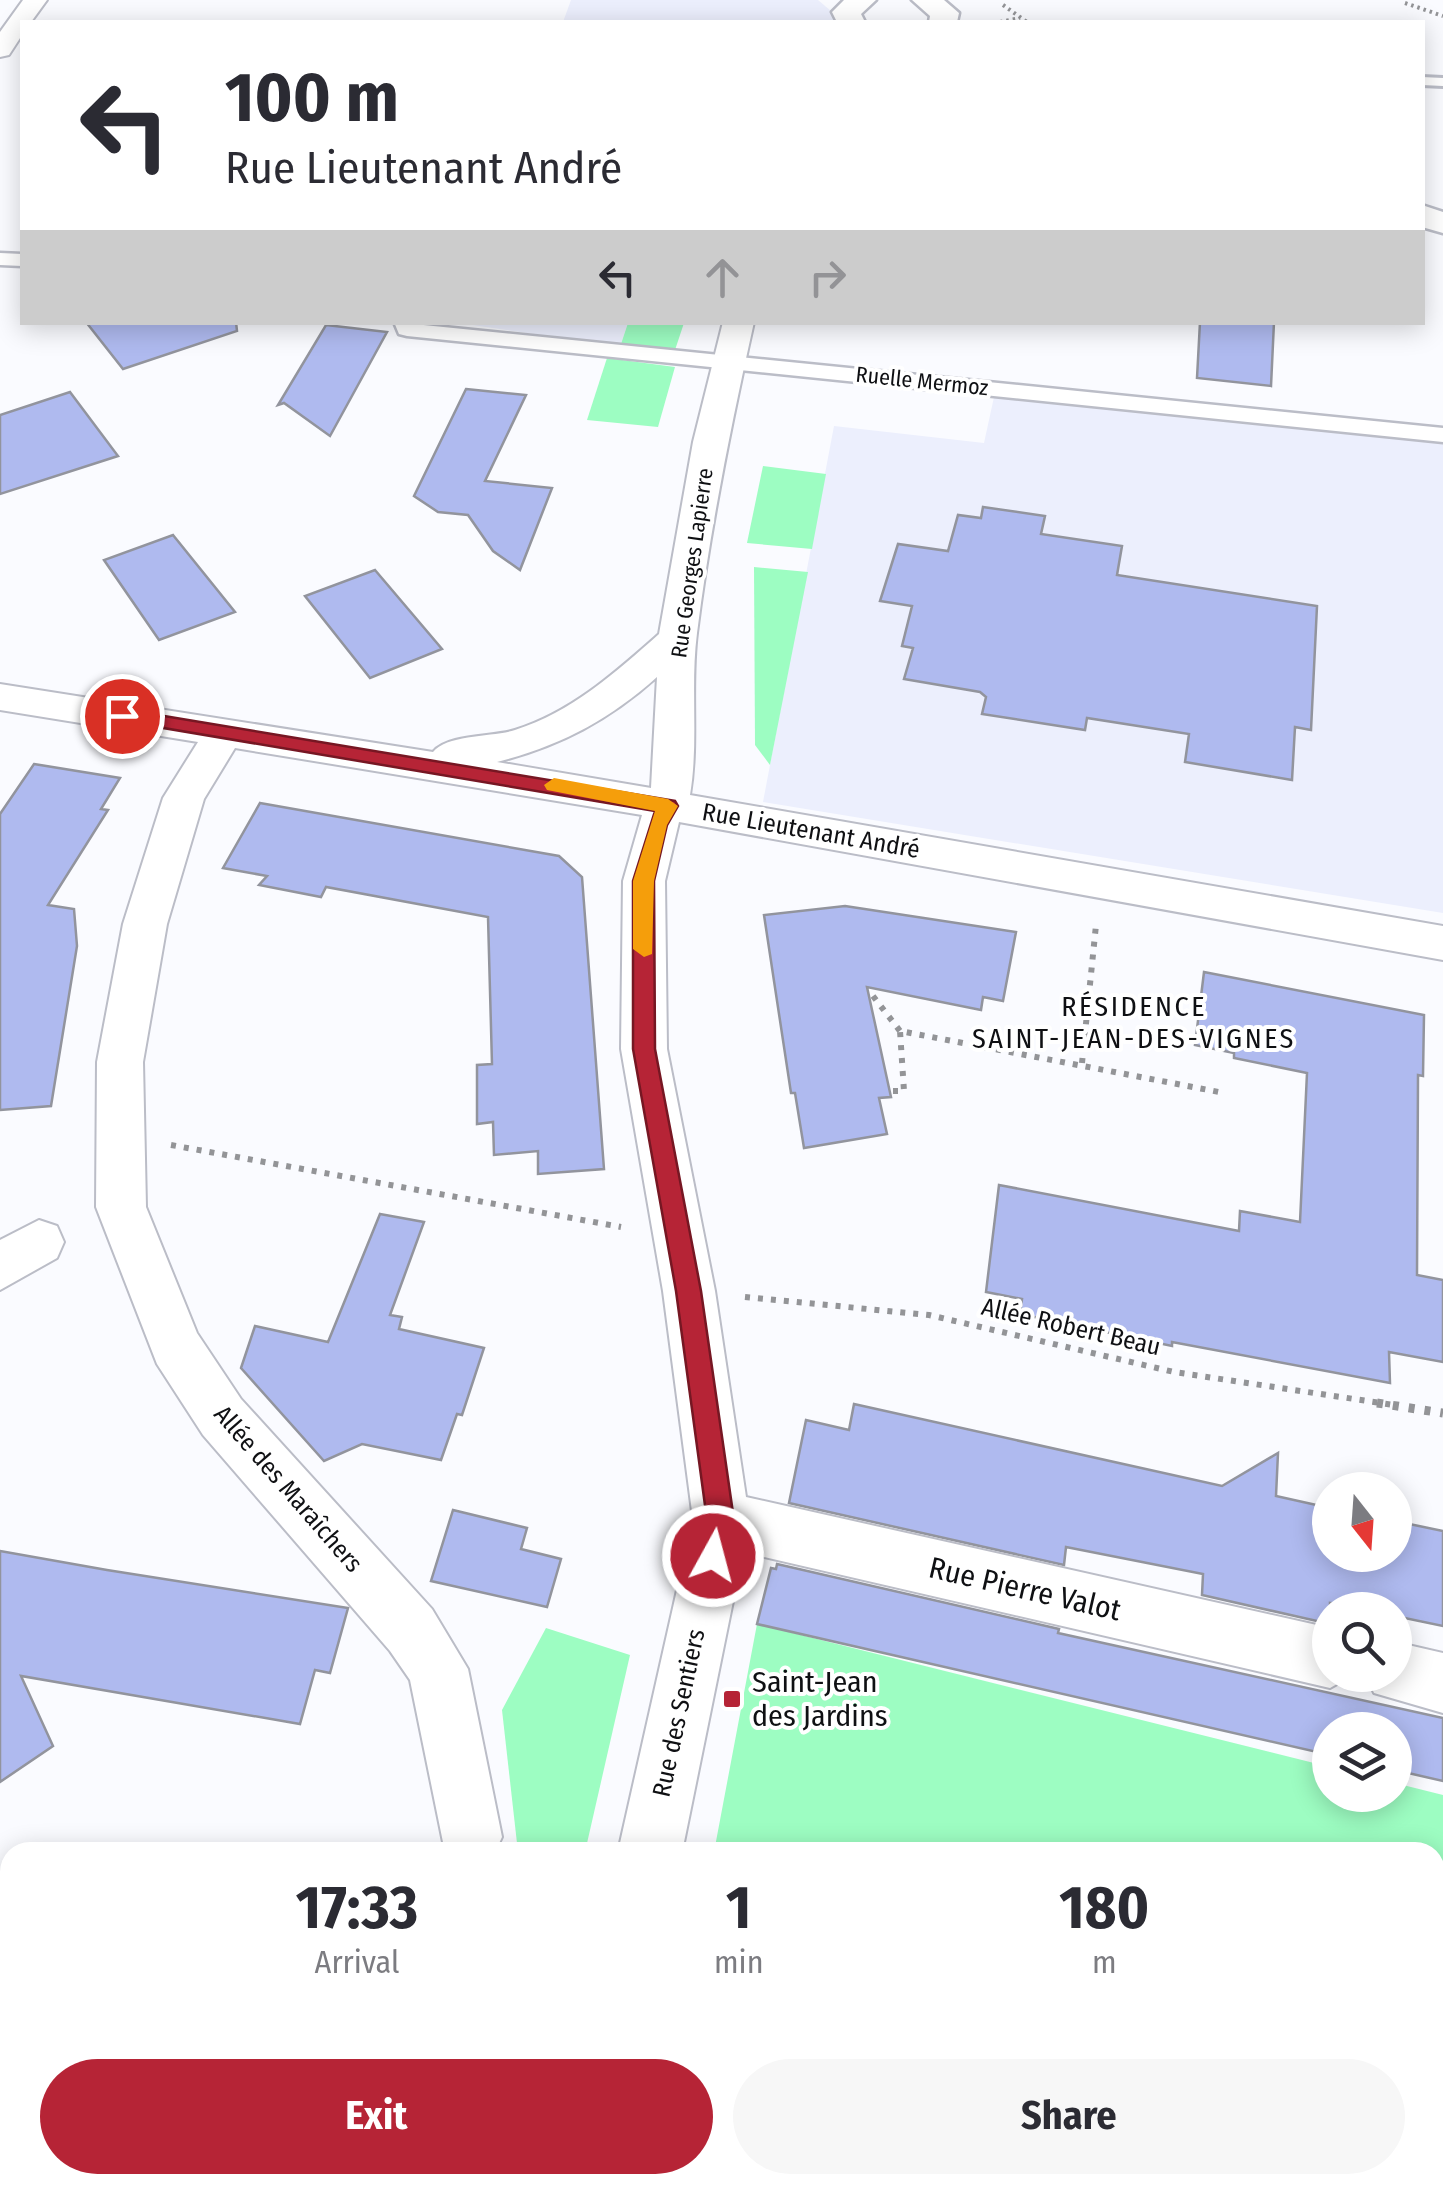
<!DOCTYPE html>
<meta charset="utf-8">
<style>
body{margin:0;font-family:"Fira Sans Condensed",sans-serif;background:#f7f7f7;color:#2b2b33;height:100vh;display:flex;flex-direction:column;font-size:38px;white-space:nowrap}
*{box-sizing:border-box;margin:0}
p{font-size:32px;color:#7c7c81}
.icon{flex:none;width:55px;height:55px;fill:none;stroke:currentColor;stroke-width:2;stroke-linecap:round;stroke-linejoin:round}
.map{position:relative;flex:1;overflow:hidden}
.sheet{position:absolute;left:0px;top:1842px;width:1445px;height:352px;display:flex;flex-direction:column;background:#fff;border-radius:30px 30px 0 0;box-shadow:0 5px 25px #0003}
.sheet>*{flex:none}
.top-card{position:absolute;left:20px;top:20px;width:1405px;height:305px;border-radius:0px;box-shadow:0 5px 25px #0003;background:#fff;color:#2b2b33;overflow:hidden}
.needle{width:65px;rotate:163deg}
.fabs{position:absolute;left:1312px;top:1472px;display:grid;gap:20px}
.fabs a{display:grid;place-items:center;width:100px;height:100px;border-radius:50%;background:#fff;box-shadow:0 5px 25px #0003;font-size:50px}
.pin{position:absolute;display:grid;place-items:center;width:85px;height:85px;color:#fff;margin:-42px;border:5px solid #fff;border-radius:50%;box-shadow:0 2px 10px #0007}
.me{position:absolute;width:110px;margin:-55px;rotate:7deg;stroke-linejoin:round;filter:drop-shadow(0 0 8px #0008)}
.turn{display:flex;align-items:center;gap:35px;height:210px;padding:0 40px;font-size:45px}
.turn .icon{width:130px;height:130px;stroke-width:2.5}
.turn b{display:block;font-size:70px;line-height:85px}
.lanes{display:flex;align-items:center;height:95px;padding:0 40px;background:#0003;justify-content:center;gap:50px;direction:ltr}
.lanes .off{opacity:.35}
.eta{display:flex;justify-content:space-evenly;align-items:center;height:170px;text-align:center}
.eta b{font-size:60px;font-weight:700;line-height:70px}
.primary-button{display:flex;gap:20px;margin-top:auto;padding:20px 40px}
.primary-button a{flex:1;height:115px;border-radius:60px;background:#b62436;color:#fff;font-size:40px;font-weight:700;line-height:115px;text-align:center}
.primary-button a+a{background:#f7f7f7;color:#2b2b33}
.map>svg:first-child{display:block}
.built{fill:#eceffd}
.green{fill:#9dfdc2}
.building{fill:#afbaef;stroke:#92949d;stroke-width:2.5}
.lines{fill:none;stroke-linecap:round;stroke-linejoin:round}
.service-casing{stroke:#bbbdc7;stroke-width:6}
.pedestrian-casing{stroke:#bbbdc7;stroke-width:5}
.minor-casing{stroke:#bbbdc7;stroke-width:4}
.tertiary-casing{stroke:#bbbdc7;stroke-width:5}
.path-far2{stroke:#939497;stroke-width:4;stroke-dasharray:2.5 4;stroke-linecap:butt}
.path-far1{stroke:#939497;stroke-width:6;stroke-dasharray:5 8;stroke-linecap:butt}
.path{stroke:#939497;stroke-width:9;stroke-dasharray:6 10;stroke-linecap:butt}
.service{fill:#fff;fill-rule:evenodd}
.pedestrian{fill:#fff;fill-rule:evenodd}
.minor{fill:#fff;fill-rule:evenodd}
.tertiary{fill:#fff;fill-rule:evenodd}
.route{fill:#b62436;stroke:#761723;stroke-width:2.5}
.slow{fill:#f59e0b}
.poi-dot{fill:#b62436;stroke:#fff;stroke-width:4}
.labels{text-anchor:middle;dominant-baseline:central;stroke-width:8;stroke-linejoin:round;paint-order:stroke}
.far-street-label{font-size:22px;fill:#0f1013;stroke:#fff}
.street-label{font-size:25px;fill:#0f1013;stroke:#fff}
.neighbourhood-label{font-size:28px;letter-spacing:2.5px;fill:#0f1013;stroke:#fff}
.near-street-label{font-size:30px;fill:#0f1013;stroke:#fff}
.near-poi-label{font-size:30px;fill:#0f1013;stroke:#fff;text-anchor:start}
</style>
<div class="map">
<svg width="1443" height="2194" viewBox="0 0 1443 2194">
<rect width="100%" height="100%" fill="#fafbff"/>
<!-- built -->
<g class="built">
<path d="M571 0H818L844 22H563Z"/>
<path d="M459 323H628L620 347Z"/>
<path d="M994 397 1443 443V913L763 802 834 426 984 443Z"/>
</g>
<!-- green -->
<g class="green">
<path d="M628 323H684L674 353 620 347Z"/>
<path d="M607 358 675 367 658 427 587 420Z"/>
<path d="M763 466 826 474 812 549 747 543Z"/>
<path d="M754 567 808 572 770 765 755 745Z"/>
<path d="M757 1624 1330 1767V1795H1395V1783L1443 1795V2194H655L651 2185H1435V1852H714Z"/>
<path d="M546 1628 630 1655 585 1852H518L502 1710Z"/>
</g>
<!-- building -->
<g class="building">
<path d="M86 322H236L237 331 123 369Z"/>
<path d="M1200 322H1274L1271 386 1197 378Z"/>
<path d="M326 325 387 332 330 436 284 403 278 405Z"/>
<path d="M466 389 526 395 485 481 552 488 520 570 493 551 468 515 438 512 414 496Z"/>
<path d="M70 392 118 456 0 494V415Z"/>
<path d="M983 507 1045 516 1041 534 1122 546 1117 575 1317 606 1311 730 1295 727 1292 780 1185 762 1189 734 1087 718 1085 730 982 714 986 697 980 692 904 679 913 648 902 646 912 606 880 601 898 544 948 551 958 515 981 518Z"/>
<path d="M173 535 235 612 159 640 104 560Z"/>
<path d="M375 570 442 649 370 678 305 596Z"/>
<path d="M34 764 120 778 101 809 108 810 48 905 74 909 77 946 51 1106 0 1110V814Z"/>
<path d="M260 803 559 856 582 877 604 1169 538 1174V1151L494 1155 493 1122 477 1124V1065L492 1064 488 917 326 887 321 897 259 885 267 876 223 868Z"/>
<path d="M845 906 1016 932 1003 1001 983 997 981 1010 867 987 891 1097 879 1098 887 1134 804 1148 795 1093H791L764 915Z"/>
<path d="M1204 972 1424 1015 1423 1076 1418 1075 1417 1275 1443 1280V1362L1389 1352 1390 1383 1172 1342V1346L1020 1314 1022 1299 986 1292 999 1185 1239 1231 1240 1211 1300 1222 1307 1073 1234 1058V1053L1195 1045Z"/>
<path d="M380 1214 424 1222 390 1315 402 1317 399 1329 484 1348 462 1415 457 1414 441 1460 362 1444 324 1461 241 1368 255 1326 328 1342Z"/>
<path d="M854 1404 1222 1486 1278 1453 1276 1496 1330 1508V1555H1395V1521L1443 1531V1626L1395 1616V1610L1330 1603V1624L1202 1595 1203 1574 1066 1547 1064 1565 789 1503 806 1420 849 1430Z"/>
<path d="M453 1510 527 1528 521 1549 561 1559 547 1607 431 1581Z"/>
<path d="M0 1551 107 1570 348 1608 330 1673 315 1670 300 1724 21 1676 53 1746 0 1782Z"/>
<path d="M777 1564 1059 1629 1058 1633 1443 1718V1781L1395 1770V1730H1330V1755L757 1624 771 1568 776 1569Z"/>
</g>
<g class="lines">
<!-- service casing -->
<g class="service-casing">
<path id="service" d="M1422 77 1443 78V86L1422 85Z"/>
</g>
<!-- pedestrian casing -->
<g class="pedestrian-casing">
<g id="pedestrian">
<path d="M0 253 22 254V266L0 265Z"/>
<path d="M394 322 1443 428V442L407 336 399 334Z"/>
</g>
</g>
<!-- minor casing -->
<g class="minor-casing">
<g id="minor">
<path d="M23 0H47L31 22H22V35L9 55 0 57V32Z"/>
<path d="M723 322H754C731 425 710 529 697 633 690 687 699 741 690 795L1443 926V960L679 822 665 881 667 1049 715 1291 746 1497 1330 1628V1675H1353L1330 1688 743 1552 682 1852H618L693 1519 663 1291 621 1049 623 881 642 815 235 748 204 799 167 924 143 1062 146 1207 197 1333 241 1399 432 1609 468 1669 502 1837 495 1852H445L410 1680 390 1651 203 1435 157 1364 96 1207 97 1062 123 924 163 798 198 742 0 710V684L433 752C447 734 494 737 515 730 572 712 616 672 659 634L693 442ZM657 677 651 788 497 762C560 746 609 720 657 677Z"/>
<path d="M39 1220 57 1226 64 1242 57 1258 0 1290V1240Z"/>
<path d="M1395 1642 1443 1653V1713L1374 1693 1366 1675H1395Z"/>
<path d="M542 2185H614L612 2194H540Z"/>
</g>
</g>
<!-- tertiary casing -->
<g class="tertiary-casing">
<g id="tertiary">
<path d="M844 0H876L861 14 865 22H837L832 12Z"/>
<path d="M912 0H944L959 13 957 22H929L930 16Z"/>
<path d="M1422 205 1443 212V233L1422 227Z"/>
</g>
</g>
<!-- path-far2 -->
<g class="path-far2">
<path d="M1405 3 1443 16"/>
<path d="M1003 5 1027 22"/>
<path d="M1000 22 1020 18"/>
</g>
<!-- path-far1 -->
<g class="path-far1">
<path d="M873 996 900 1031"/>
<path d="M1082 1063 1096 925"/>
<path d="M893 1091H904L900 1031 1219 1092"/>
<path d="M171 1145 621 1227"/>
<path d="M745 1297 929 1315 1174 1372 1394 1405"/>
</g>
<!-- path -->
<g class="path">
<path d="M1377 1403 1443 1413"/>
<path d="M1435 2071 1443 2076"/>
<path d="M0 2153 10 2155"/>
<path d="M156 2185 200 2194"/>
</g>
<!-- service -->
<use href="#service" class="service"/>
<!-- pedestrian -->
<use href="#pedestrian" class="pedestrian"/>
<!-- minor -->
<use href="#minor" class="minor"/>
<!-- tertiary -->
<use href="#tertiary" class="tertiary"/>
</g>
<!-- route -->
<path class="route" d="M122 709 675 801 678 806 667 825 654 881 655 1049 701 1291 734 1520 723 1565 713 1569 703 1565 699 1556 707 1520 676 1291 633 1049V881L655 811 116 720 113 716Z"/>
<!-- slow -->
<path class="slow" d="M554 778 668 799 678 806 667 825 654 881 652 954 644 957 633 949V881L655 811 547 790 544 785Z"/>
<!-- markers -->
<rect class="poi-dot" x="722" y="1689" width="20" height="20" rx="5"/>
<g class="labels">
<!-- far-street labels -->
<g class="far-street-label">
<text transform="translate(922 381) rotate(6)">Ruelle Mermoz</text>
<text transform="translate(692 563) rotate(-82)">Rue Georges Lapierre</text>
</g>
<!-- street labels -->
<g class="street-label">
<text transform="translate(811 831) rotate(10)">Rue Lieutenant André</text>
<text transform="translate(1071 1327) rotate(13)">Allée Robert Beau</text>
<text transform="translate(288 1489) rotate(49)">Allée des Maraîchers</text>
<text transform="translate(679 1713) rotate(-78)">Rue des Sentiers</text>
</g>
<!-- neighbourhood labels -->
<g class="neighbourhood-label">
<text x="1134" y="1006">RÉSIDENCE<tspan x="1134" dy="32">SAINT-JEAN-DES-VIGNES</tspan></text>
</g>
<!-- near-street labels -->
<g class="near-street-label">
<text transform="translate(1025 1589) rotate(13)">Rue Pierre Valot</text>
</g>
<!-- near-poi labels -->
<g class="near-poi-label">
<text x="752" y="1682">Saint-Jean<tspan x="752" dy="34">des Jardins</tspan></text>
</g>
</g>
</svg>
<div class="fabs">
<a><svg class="needle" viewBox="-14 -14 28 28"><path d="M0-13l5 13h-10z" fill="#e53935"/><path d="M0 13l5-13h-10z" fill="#7c7c81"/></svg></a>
<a><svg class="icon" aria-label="search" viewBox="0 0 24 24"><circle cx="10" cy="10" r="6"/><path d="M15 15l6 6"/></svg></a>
<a><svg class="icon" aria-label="layers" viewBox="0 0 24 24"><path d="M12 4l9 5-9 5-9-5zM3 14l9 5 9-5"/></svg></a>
</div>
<div class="pin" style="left:122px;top:716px;background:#d93025"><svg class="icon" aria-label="arrive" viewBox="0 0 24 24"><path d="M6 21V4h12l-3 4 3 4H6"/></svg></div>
<svg class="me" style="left:713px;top:1556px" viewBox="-20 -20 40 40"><circle r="17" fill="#b62436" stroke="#fff" stroke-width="3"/><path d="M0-11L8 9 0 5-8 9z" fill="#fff"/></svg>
<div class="top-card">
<div class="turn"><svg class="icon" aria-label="left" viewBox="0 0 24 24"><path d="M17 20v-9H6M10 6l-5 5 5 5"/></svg><div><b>100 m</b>Rue Lieutenant André</div></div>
<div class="lanes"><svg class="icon" aria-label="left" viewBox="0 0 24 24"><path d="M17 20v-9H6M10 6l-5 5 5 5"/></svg><svg class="icon off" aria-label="ahead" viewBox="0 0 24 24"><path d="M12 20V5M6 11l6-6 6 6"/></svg><svg class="icon off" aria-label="right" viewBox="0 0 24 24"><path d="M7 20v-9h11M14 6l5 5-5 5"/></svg></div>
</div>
<section class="sheet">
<div class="eta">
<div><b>17:33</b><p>Arrival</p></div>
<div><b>1</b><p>min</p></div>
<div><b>180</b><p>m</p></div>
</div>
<div class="primary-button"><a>Exit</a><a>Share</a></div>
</section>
</div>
